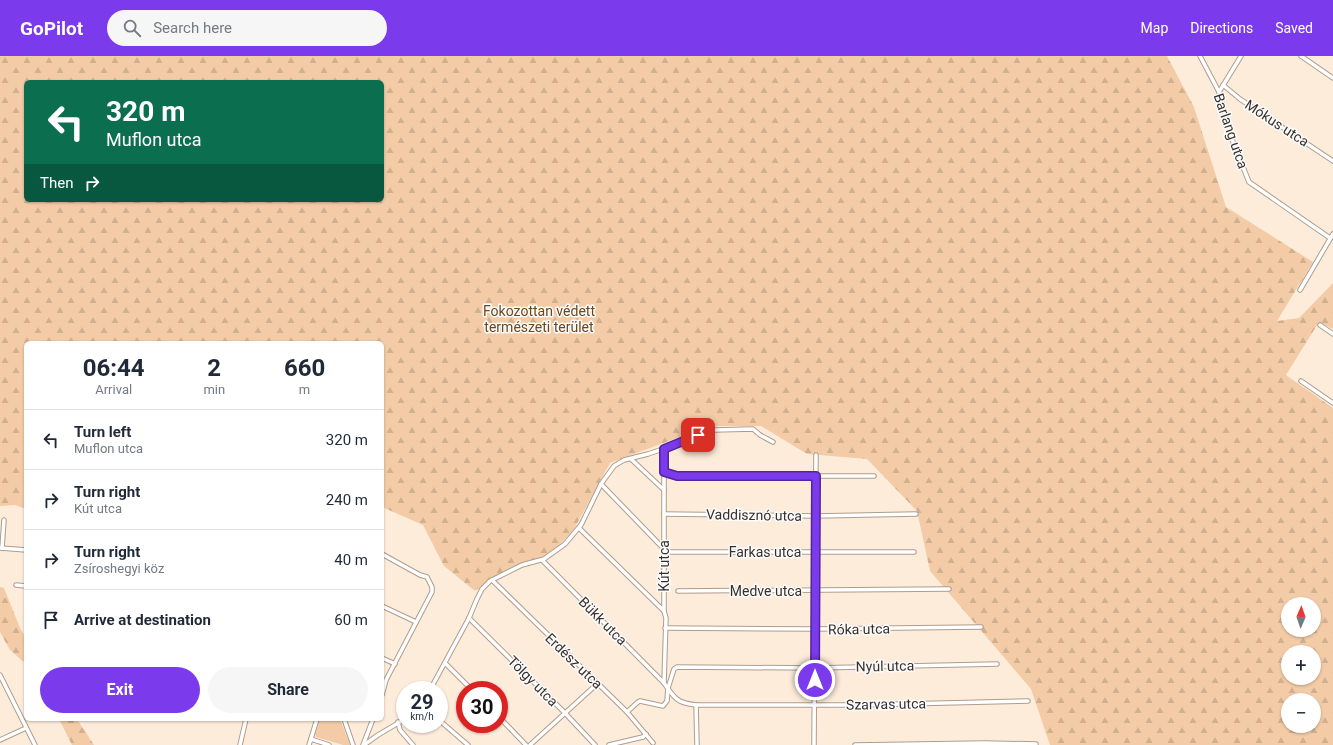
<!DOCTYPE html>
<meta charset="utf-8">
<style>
body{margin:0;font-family:Roboto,sans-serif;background:#f6f6f7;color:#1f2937;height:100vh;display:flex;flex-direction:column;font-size:15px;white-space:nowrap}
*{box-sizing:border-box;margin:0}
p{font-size:13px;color:#747a83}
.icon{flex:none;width:22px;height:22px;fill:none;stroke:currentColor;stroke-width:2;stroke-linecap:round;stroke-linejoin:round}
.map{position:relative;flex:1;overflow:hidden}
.sheet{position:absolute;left:24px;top:285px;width:360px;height:380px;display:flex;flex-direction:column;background:#fff;border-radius:6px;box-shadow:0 1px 3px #0004}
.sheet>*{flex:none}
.hud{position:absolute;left:24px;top:24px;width:360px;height:122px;border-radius:6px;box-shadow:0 1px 3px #0004;background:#0b6e4f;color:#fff;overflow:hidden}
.needle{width:26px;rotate:2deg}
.fabs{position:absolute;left:1281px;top:541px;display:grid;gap:8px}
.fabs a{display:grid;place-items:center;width:40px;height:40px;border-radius:50%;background:#fff;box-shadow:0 1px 3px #0004;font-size:20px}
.speed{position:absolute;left:396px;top:625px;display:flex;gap:8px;font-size:20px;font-weight:700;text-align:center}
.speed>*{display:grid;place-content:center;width:52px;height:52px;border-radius:50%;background:#fff;box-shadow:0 1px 3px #0004;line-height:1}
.speed small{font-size:10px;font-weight:400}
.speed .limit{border:6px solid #d22;background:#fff;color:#111}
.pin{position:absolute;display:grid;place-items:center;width:34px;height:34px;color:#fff;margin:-17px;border-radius:8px;box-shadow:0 2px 6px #0006}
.me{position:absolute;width:44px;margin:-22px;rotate:0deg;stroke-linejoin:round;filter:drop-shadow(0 0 3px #0008)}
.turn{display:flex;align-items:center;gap:14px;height:84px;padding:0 16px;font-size:18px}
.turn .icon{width:52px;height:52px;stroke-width:2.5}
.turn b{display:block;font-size:28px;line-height:34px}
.then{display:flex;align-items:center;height:38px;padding:0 16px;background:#0003;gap:8px;font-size:15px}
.eta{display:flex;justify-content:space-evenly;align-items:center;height:68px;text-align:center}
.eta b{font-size:24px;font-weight:700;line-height:28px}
.action{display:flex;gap:8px;margin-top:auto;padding:8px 16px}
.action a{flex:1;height:46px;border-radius:24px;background:#7c3aed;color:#fff;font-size:16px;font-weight:700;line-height:46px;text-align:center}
.action a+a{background:#f6f6f7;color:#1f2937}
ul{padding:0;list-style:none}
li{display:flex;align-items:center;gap:12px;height:60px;padding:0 16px;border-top:1px solid #e0e1e3}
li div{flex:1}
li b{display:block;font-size:15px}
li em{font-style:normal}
header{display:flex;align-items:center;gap:24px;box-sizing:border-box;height:56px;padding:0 20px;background:#7c3aed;color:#fff}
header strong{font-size:19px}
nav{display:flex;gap:22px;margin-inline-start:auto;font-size:14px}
.search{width:280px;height:36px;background:#f6f6f7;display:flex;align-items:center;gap:10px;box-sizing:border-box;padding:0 14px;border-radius:22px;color:#747a83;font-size:15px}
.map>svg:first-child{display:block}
.green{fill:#f3cca7}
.forest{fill:url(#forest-firs);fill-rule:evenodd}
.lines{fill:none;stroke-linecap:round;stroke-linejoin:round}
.minor-casing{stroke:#ae9d8d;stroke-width:5.5}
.minor{stroke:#fff;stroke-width:3.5}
.route-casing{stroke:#51269a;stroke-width:10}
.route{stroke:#7c3aed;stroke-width:7}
.labels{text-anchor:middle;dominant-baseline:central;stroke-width:3;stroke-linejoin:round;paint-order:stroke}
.street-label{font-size:14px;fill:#37302a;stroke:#fcfcfc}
.park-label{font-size:14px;fill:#6c461d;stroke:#fcfcfc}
</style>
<header>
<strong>GoPilot</strong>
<div class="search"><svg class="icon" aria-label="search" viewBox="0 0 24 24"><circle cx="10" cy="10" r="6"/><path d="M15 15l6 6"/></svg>Search here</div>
<nav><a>Map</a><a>Directions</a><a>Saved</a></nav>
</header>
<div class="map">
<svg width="1333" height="689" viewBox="0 0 1333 689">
<defs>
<pattern id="forest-firs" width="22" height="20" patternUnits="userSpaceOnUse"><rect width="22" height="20" fill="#f3cca7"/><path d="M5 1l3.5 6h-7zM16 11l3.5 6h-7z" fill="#d1b090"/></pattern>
</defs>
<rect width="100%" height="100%" fill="#feecdb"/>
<!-- green -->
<path class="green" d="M319 663H340L350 689H343L316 681 315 678Z"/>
<!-- forest -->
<g class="forest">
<path d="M0 0H1167L1194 51 1226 151 1313 206 1277 265 1299 262 1333 227V273L1319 266 1286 319 1333 352V689H1050L1031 633 930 515 917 455 867 403 807 398 761 370H709L610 407 573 475 550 498 517 509 490 524 475 535 444 510 423 469 382 451V287H26V453L15 449 0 450ZM26 26H382V144H26ZM1288 548H1314V574H1288ZM1288 596H1314V622H1288ZM1288 644H1314V670H1288Z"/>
<path d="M0 531 4 532 20 572 26 582V608L10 594 0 576Z"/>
<path d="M59 663H77L94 689H72Z"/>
</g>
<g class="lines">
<!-- minor casing -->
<g class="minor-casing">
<g id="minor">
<path d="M1200 0 1219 36 1233 86 1249 126 1330 182"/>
<path d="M1301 0 1333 22"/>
<path d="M1223 29 1240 43 1333 105"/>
<path d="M1219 36 1241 0"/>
<path d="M1300 234 1333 178"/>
<path d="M1320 269 1333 278"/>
<path d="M1301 325 1333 347"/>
<path d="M664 393V555L666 562 664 627"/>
<path d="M631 403 664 434"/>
<path d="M664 416 677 420H874"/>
<path d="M601 428 663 492"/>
<path d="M664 458 816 460 916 458"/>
<path d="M579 472 664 555"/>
<path d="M1 492 26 494"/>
<path d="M2 492 4 464"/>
<path d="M663 496H914"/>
<path d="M382 498 420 519 427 521 432 531V536L386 624 382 639"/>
<path d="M542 504 664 627C674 642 677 647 696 649H861L1028 645"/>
<path d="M492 524 627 656 653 687"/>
<path d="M16 529 26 530"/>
<path d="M678 535 949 533"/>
<path d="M382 550 416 566"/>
<path d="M469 562 564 656 595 689"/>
<path d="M665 572 816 573 981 571"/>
<path d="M382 602 395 608"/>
<path d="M445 607 472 634"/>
<path d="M0 619 35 689"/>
<path d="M430 634 469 562 477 543 482 533 490 525 522 509 544 503 565 488 581 469 601 428 614 410 624 404 648 398 675 389 714 374 753 373 760 379 773 386"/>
<path d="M696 649 697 689"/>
<path d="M627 656 638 646 640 645 663 650 667 645 668 632 674 613 677 611 815 612 997 608"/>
<path d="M499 661 526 689"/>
<path d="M344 663 353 689"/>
<path d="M439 664 468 689"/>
<path d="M398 666 400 674 413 689"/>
<path d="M311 683 329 689"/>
<path d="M0 684 26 672"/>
<path d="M240 689 246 663"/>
<path d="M309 689 317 663"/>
<path d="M363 689 373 663"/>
<path d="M364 689 378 679 405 663"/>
<path d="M530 689 597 628"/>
<path d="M609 689 643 681 646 678"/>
<path d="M814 689 816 399"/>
<path d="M855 689 985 687 1036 688"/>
</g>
</g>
<!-- minor -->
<use href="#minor" class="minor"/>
</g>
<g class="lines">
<!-- route casing -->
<g class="route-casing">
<path id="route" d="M698 379 664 393V416L677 420H816L815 624"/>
</g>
<!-- route -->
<use href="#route" class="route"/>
</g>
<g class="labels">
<!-- street labels -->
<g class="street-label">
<text transform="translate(1277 67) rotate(33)">Mókus utca</text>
<text transform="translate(1231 75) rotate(71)">Barlang utca</text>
<text transform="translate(754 459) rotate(1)">Vaddisznó utca</text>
<text x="765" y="496">Farkas utca</text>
<text transform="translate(664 510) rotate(-90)">Kút utca</text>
<text x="766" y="535">Medve utca</text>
<text transform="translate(603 565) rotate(45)">Bükk utca</text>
<text transform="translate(859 573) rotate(-1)">Róka utca</text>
<text transform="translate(574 605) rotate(44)">Erdész utca</text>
<text transform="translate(885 610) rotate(-1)">Nyúl utca</text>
<text transform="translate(533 625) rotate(45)">Tölgy utca</text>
<text transform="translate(886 648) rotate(-1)">Szarvas utca</text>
</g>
<!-- park labels -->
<g class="park-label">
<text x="539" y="255">Fokozottan védett<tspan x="539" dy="16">természeti terület</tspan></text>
</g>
</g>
</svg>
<div class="fabs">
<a><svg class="needle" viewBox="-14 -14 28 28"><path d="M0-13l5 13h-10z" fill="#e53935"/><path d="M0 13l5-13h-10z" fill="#747a83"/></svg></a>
<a>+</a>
<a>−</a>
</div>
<div class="speed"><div>29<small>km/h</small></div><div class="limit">30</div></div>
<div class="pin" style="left:698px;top:379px;background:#d93025"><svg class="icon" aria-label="arrive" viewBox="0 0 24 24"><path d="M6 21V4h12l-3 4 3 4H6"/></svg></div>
<svg class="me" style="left:815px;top:624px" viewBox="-20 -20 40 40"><circle r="17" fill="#7c3aed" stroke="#fff" stroke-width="3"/><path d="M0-11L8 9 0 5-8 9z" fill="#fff"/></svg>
<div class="hud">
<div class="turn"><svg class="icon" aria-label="left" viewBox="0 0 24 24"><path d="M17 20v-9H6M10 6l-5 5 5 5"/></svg><div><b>320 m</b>Muflon utca</div></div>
<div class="then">Then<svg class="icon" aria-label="right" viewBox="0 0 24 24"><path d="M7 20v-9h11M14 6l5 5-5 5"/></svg></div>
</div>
<section class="sheet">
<div class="eta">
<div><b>06:44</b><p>Arrival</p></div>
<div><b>2</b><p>min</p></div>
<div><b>660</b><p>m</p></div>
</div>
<ul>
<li><svg class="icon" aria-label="left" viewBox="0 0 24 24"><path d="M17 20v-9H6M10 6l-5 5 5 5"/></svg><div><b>Turn left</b><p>Muflon utca</p></div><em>320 m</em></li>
<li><svg class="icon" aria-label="right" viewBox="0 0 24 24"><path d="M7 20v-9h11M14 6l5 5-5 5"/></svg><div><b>Turn right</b><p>Kút utca</p></div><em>240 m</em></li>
<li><svg class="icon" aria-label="right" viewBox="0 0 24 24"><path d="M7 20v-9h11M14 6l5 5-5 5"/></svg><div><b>Turn right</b><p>Zsíroshegyi köz</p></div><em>40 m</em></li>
<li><svg class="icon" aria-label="arrive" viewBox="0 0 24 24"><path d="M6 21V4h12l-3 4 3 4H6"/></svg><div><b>Arrive at destination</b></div><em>60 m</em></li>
</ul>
<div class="action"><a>Exit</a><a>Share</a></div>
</section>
</div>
